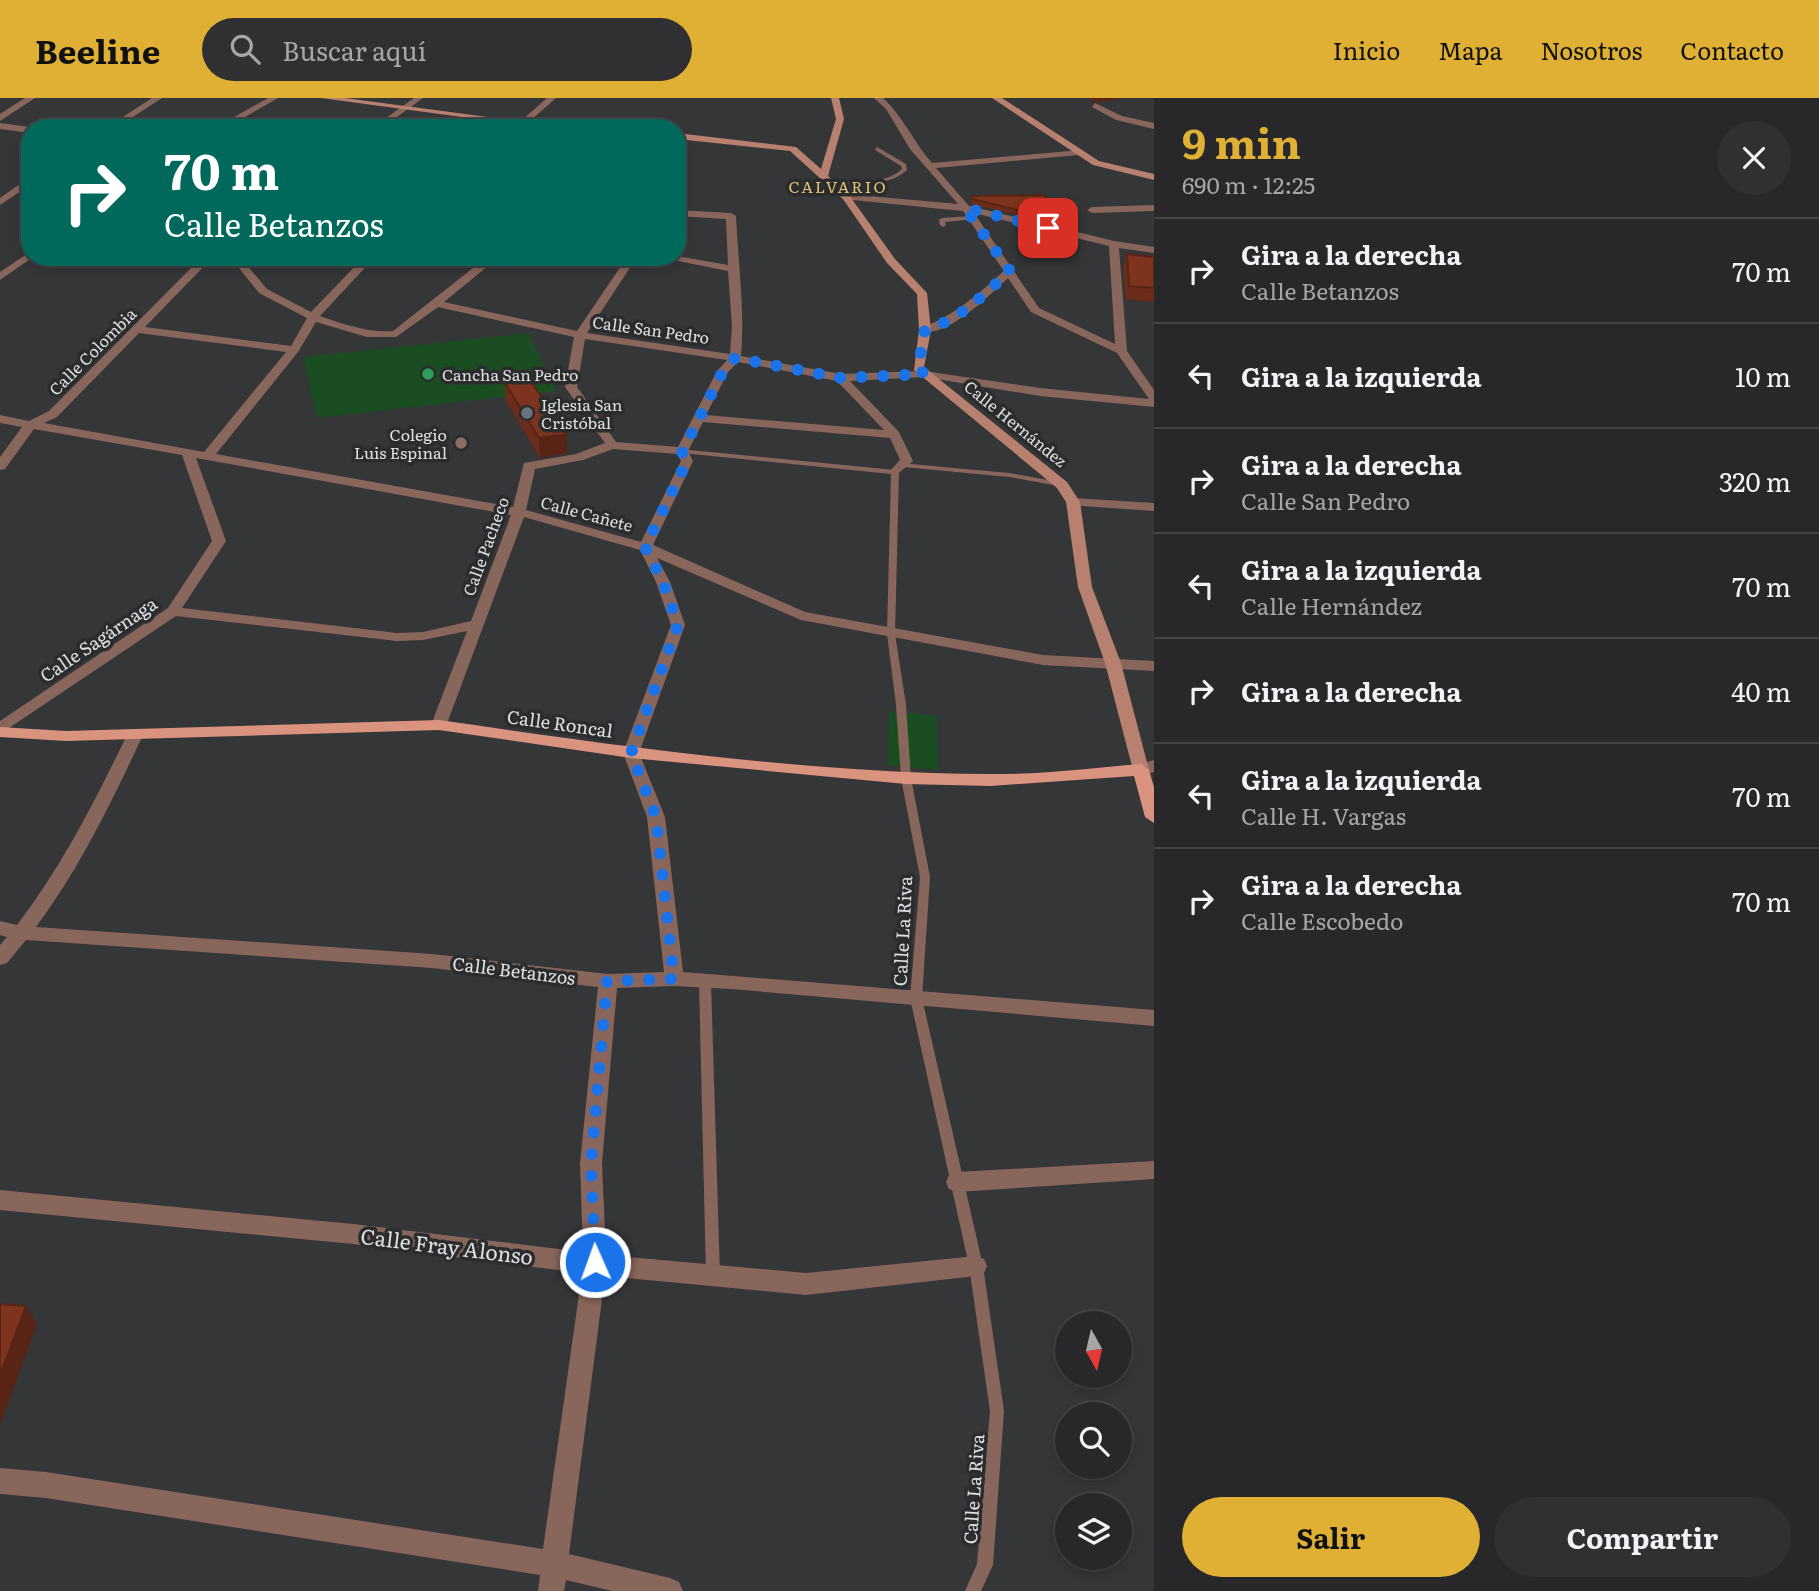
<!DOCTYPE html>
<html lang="es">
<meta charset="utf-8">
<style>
body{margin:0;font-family:Literata,serif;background:#303032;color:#f1f3f6;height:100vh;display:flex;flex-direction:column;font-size:26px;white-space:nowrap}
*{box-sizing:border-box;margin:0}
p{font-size:23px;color:#a5a6a8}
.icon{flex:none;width:38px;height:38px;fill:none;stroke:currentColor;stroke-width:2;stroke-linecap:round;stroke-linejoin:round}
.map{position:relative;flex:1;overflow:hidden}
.drawer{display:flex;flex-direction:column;background:#28282a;width:665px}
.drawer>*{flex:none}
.top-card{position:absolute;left:21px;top:21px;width:665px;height:147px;border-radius:28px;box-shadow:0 4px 10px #0003,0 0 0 2px #444447;background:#00695c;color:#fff;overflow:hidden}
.needle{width:46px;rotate:172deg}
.buttons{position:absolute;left:1055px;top:1213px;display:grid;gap:14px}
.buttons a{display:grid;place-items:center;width:77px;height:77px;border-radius:50%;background:#28282a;box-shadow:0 4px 10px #0003,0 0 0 2px #444447;font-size:35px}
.pin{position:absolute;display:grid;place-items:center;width:60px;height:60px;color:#fff;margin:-30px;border-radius:14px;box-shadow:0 4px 10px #0006}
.me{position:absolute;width:77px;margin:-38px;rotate:358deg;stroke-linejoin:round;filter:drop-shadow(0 0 5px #0008)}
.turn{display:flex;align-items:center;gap:24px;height:147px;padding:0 28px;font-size:32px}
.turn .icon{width:91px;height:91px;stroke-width:2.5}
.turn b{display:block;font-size:49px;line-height:60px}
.round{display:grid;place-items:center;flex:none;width:74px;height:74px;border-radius:37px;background:#303032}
.headline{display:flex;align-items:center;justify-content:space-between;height:119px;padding:0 28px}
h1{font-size:42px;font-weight:700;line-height:52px;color:#dfb034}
.primary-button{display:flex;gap:14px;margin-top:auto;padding:14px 28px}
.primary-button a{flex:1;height:80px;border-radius:42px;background:#dfb034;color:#111;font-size:28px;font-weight:700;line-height:80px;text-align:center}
.primary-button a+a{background:#303032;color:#f1f3f6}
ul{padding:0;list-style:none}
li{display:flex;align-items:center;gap:21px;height:105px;padding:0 28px;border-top:2px solid #444447}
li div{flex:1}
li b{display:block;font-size:26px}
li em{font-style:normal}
header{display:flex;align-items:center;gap:42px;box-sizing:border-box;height:98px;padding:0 35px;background:#dfb034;color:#111}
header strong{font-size:33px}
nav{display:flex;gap:38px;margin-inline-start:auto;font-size:24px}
.search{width:490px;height:63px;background:#303032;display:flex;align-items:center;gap:18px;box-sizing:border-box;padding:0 24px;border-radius:38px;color:#a5a6a8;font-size:26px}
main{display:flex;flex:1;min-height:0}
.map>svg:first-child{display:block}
.green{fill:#1a4e22}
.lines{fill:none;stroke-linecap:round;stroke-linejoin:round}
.lane{fill:#89665c;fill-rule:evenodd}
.street{fill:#89665c;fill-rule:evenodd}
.secondary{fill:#b7806f;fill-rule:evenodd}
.primary{fill:#da937e;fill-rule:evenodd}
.wall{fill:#6c2c19}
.shaded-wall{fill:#582414}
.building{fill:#7d331d;stroke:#582414;stroke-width:2}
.route{stroke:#1a73e8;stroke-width:12;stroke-dasharray:0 21.6}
.leisure-dot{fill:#2e9e5b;stroke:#2b2c2e;stroke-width:2.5}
.worship-dot{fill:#6b7280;stroke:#2b2c2e;stroke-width:2.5}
.education-dot{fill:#8d6e63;stroke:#2b2c2e;stroke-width:2.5}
.labels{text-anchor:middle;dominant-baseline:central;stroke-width:7;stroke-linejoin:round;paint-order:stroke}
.far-neighbourhood-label{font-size:16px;letter-spacing:2px;fill:#e2c278;stroke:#2b2c2e}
.far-street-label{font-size:16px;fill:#dee0e1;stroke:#2b2c2e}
.far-poi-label{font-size:16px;fill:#dee0e1;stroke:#2b2c2e;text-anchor:start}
.street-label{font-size:18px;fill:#dee0e1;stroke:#2b2c2e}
.near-street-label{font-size:21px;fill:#dee0e1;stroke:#2b2c2e}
</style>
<header>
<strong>Beeline</strong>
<div class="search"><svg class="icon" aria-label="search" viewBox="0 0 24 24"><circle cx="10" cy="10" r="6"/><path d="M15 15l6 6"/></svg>Buscar aquí</div>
<nav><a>Inicio</a><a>Mapa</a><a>Nosotros</a><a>Contacto</a></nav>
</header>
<main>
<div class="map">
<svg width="1154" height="1493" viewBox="0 0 1154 1493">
<rect width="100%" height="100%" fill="#353638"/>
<!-- green -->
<g class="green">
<path d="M528 235 556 293 317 320 303 259Z"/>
<path d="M889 613 937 618 938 672 888 667Z"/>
</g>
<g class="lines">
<!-- lane -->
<g class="lane">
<path d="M877 49 906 66 907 72C889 89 852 88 829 87L828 86 831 84C853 83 885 87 902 71L901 68 875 52Z"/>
<path d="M972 118 975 120 974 121 945 124 946 127 943 129 940 127 939 122 942 120Z"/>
<path d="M679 351 895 372 899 374 895 536 906 607 911 680 930 779 922 900 983 1168 1004 1313 993 1467 981 1493H965L977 1466 990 1313 969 1168 910 900 920 779 901 680 896 607 887 536 891 376 682 355H679Z"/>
<path d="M900 365 1009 375 1059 384 1063 386 1059 388 1009 379 903 369 899 367Z"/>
<path d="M705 880 709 881 711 884 720 1178 718 1182 713 1184 708 1182 706 1178 699 884 701 881Z"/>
</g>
<!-- street -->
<g class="street">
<path d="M25 0H35L0 23V16Z"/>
<path d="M152 0H162L116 30H106Z"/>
<path d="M268 0H278L226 30H215Z"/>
<path d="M414 0H423L382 30H372Z"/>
<path d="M547 0H556L522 30H513Z"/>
<path d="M874 0H883C903 18 914 45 932 65L1081 52V56L1078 57 936 70 969 108 1114 143 1154 149V155L1119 150 1127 253 1154 292V309L1040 298 924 279 850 283 899 334 913 363 895 378 889 374 900 362 890 340 703 324 688 353 693 363 653 447 805 514 1043 557 1154 563V573L1043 567 801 522 657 460 670 484 685 527 639 655 665 719 683 874 1154 912V928L732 891 674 888 617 890 602 1065 606 1157 806 1175 976 1158 984 1161 987 1168 984 1175 976 1178 806 1197 605 1178 569 1456 670 1480 679 1484 683 1493H612L566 1482 564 1493H538L540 1477 46 1400 0 1396V1370L46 1374 543 1451 582 1175 353 1146 0 1112V1092L353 1126 583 1154 580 1065 598 889 432 870 26 842 7 865 0 867V847L7 839 0 837V823L17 827C62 768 95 703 127 637L135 632 143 637C112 703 80 770 36 829L432 856 608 876 664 874 647 719 623 655 671 527 656 484 640 452 524 419 445 631 439 632 431 627 467 533 423 542 397 543 176 518 0 636V623L168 510 212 443 182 357 34 331 5 371 0 372V359L22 329 0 325V317L29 323 49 313 202 159H213L145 229 291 248 307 220 259 195 230 159H240L267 191 311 214 364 159H375L320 218C343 226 368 235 393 233L487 159H499L444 204 577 233 627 159H637L587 235 730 256 732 228 728 173 658 159 677 158 728 167 726 121 677 118V112L731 115 736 118C738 164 745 212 741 258L841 276 924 273 1040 290 1149 301 1117 255 1031 214 1008 180C988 198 950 238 921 234V230C954 218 978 196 1004 173L963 113 843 101 841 99 846 96 958 106 910 51 886 11ZM974 115 1109 148 1115 246 1039 210ZM438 209 574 239 565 289 605 345 576 356 524 365 513 409 216 356 298 254 316 224 367 239H396ZM139 235 286 254 204 354 44 325 57 319ZM585 241 727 262 717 273 678 349 616 344 577 289ZM738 264 837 283 884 332 706 317 728 274ZM613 351 677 356 681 363 641 444 526 412 535 371 583 362ZM196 360 511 417 471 523 423 534 397 535 182 510 226 443Z"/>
<path d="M1095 5 1122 18 1154 25V31L1116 22 1092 9Z"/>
<path d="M0 25 30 29 31 30 30 35 0 31Z"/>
<path d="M30 79V87L0 107V100Z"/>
<path d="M1154 107V113L1092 115 1087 112 1092 109Z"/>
<path d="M30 154V159H33L0 182V174Z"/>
<path d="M1073 400 1154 405V413L1068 407 1066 404Z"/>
<path d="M1154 662V674L1141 678 1133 672 1135 668Z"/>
<path d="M1154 1063V1081L957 1094 949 1091 946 1084 949 1077 957 1074Z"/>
</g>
<!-- secondary -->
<g class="secondary">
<path d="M321 0H345L570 30H543Z"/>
<path d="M831 0H839L844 21 828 78 849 97 895 161 927 195 931 232 924 269 1067 384 1080 404 1092 489 1121 565 1149 672 1147 676H1135L1133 672 1105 565 1078 489 1066 404 1057 390 914 272 919 232 917 196 887 165 843 101 790 53 677 41V35L796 49 821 71 836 21Z"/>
<path d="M992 0H1002L1099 63 1154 76V82L1093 67Z"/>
<path d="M555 19 614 27 618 30H593L552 24Z"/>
</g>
<!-- primary -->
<path class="primary" d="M439 622C619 648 806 675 988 676 1038 677 1090 670 1141 666L1149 672 1154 689V725L1145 719 1134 678 991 688 906 686 631 660 439 632 66 643 0 639V629L66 633Z"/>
</g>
<!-- wall -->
<g class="wall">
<path d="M972 98 1066 124 1065 128 971 106Z"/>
<path d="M1127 156 1154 159V204L1126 201 1123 170Z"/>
<path d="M505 285 567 336V355L540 360 506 303Z"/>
</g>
<!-- shaded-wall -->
<g class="shaded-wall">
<path d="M1093 0H1124L1092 5Z"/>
<path d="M567 336V355L540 360 539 340Z"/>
<path d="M26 1208 37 1226 0 1327V1277Z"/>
</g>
<!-- building -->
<g class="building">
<path d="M1044 97 1066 124 972 101V98Z"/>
<path d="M1127 156 1154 159V190L1129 188Z"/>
<path d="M529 281 567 336 539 340 505 285Z"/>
<path d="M0 1206 26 1208 0 1277Z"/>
</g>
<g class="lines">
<!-- route -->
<path class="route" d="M595 1164 591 1065 607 883 674 881 656 719 631 655 678 527 663 484 645 449 687 363 682 354 723 273 735 260 841 280 924 276 918 270 925 232C960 222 984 196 1010 173L965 110 1048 130"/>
</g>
<!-- markers -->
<circle class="leisure-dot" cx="428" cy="276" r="7"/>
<circle class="worship-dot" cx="527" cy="315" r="7"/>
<circle class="education-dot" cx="461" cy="345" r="7"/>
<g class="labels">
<!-- far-neighbourhood labels -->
<g class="far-neighbourhood-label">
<text x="838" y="88">CALVARIO</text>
</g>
<!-- far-street labels -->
<g class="far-street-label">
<text transform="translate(651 231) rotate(8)">Calle San Pedro</text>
<text transform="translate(92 253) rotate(-45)">Calle Colombia</text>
<text transform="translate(1016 325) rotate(39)">Calle Hernández</text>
<text transform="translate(587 415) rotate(15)">Calle Cañete</text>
<text transform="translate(485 448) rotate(-70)">Calle Pacheco</text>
</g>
<!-- far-poi labels -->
<g class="far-poi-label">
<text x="442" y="276">Cancha San Pedro</text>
<text x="541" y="306">Iglesia San<tspan x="541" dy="18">Cristóbal</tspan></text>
<text x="447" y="336" text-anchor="end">Colegio<tspan x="447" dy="18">Luis Espinal</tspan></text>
</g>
<!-- street labels -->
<g class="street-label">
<text transform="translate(98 541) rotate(-34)">Calle Sagárnaga</text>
<text transform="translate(560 625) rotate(8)">Calle Roncal</text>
<text transform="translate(902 833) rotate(-87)">Calle La Riva</text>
<text transform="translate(514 872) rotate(7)">Calle Betanzos</text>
<text transform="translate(973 1391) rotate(-86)">Calle La Riva</text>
</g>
<!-- near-street labels -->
<g class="near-street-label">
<text transform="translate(447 1147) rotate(7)">Calle Fray Alonso</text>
</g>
</g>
</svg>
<div class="buttons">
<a><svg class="needle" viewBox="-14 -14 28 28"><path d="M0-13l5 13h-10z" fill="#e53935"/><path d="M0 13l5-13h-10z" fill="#a5a6a8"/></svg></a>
<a><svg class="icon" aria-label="search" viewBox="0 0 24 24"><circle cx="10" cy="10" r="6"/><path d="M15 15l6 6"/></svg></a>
<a><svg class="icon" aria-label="layers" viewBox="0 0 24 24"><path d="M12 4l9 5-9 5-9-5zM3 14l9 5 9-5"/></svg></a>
</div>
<div class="pin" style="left:1048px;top:130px;background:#d93025"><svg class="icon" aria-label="arrive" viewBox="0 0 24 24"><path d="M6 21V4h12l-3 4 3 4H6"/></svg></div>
<svg class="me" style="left:595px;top:1164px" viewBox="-20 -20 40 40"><circle r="17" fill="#1a73e8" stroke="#fff" stroke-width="3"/><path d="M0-11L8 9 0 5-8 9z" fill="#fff"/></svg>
<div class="top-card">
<div class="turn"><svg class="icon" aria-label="right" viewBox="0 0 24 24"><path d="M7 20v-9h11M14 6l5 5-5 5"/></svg><div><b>70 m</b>Calle Betanzos</div></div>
</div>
</div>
<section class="drawer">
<div class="headline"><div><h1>9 min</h1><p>690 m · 12:25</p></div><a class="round"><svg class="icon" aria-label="close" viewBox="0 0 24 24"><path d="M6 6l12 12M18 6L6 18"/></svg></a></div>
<ul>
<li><svg class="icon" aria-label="right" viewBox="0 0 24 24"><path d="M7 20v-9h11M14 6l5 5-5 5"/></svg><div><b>Gira a la derecha</b><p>Calle Betanzos</p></div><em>70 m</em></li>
<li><svg class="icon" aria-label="left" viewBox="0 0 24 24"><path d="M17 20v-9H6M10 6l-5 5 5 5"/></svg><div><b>Gira a la izquierda</b></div><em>10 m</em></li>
<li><svg class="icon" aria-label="right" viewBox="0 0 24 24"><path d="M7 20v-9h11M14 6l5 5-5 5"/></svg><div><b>Gira a la derecha</b><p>Calle San Pedro</p></div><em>320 m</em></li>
<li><svg class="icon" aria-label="left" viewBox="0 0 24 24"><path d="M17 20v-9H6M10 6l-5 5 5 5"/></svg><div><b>Gira a la izquierda</b><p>Calle Hernández</p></div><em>70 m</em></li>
<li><svg class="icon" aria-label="right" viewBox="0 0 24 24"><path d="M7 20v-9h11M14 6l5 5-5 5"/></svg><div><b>Gira a la derecha</b></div><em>40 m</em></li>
<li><svg class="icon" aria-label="left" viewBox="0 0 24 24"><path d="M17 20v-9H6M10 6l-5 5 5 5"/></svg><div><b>Gira a la izquierda</b><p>Calle H. Vargas</p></div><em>70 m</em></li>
<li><svg class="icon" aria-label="right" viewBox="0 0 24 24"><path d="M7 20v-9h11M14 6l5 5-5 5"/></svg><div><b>Gira a la derecha</b><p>Calle Escobedo</p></div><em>70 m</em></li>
</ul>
<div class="primary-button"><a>Salir</a><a>Compartir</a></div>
</section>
</main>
